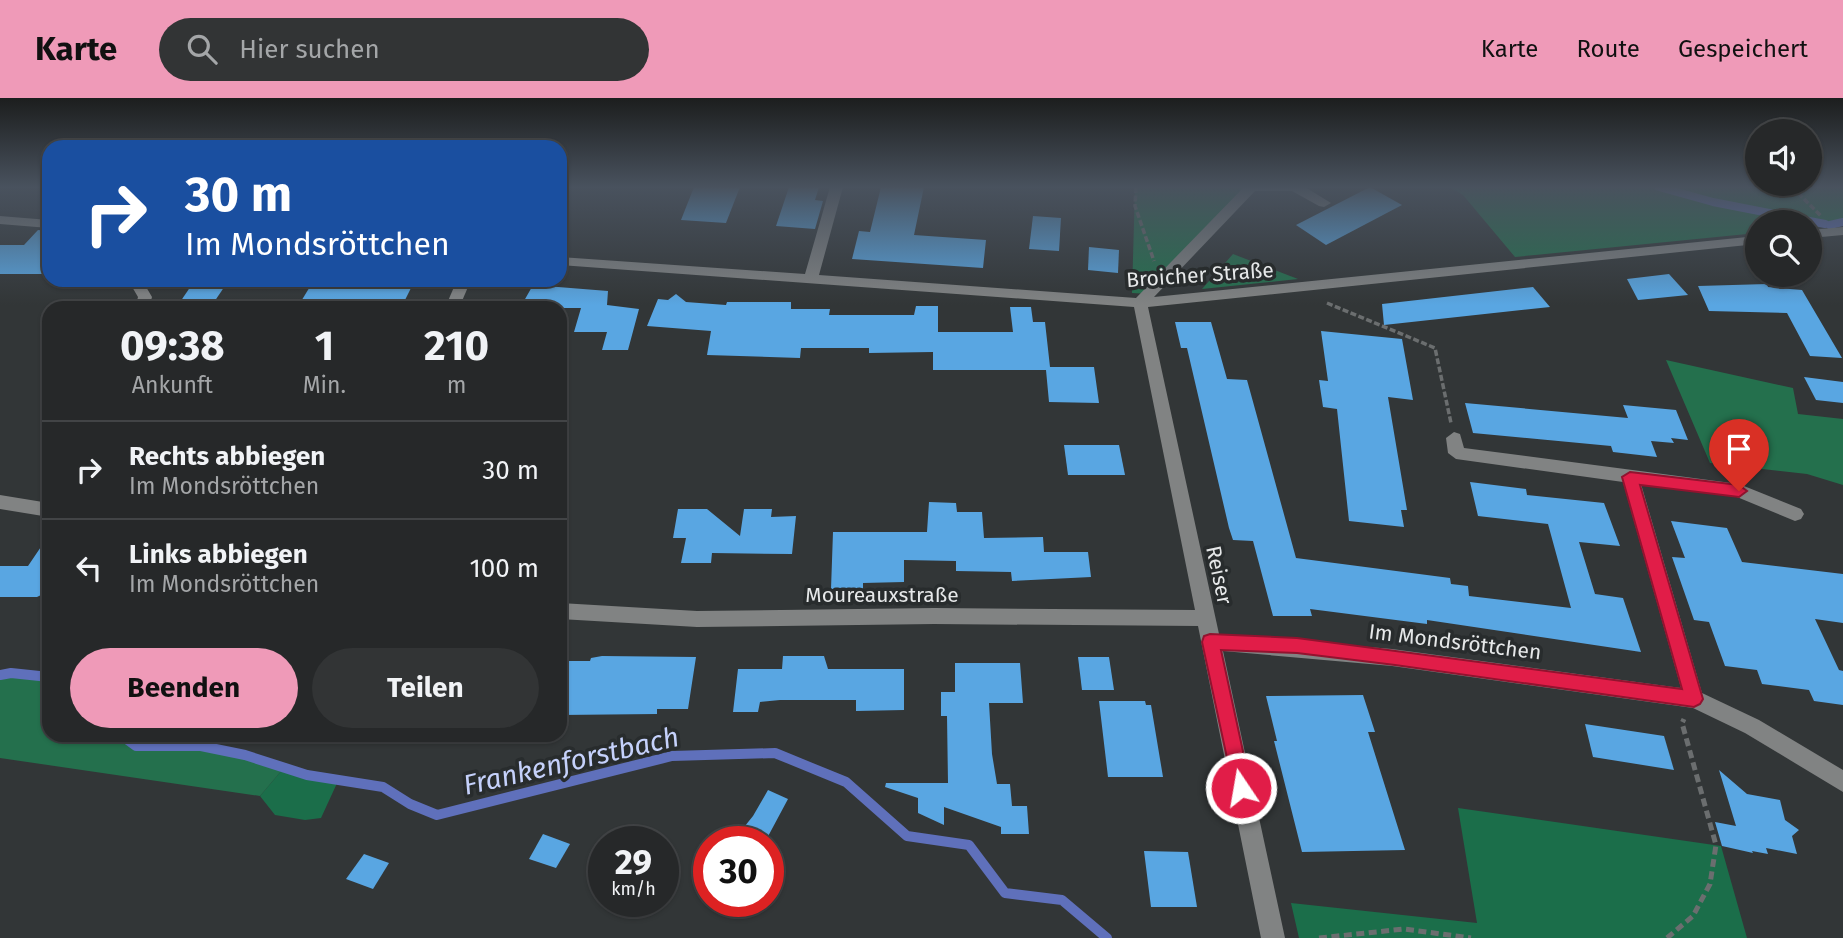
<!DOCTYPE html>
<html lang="de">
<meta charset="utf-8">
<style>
body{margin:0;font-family:"Fira Sans",sans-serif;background:#323435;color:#f1f3f6;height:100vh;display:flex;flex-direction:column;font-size:26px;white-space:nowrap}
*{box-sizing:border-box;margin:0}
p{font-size:23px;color:#a4a6a8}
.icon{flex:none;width:38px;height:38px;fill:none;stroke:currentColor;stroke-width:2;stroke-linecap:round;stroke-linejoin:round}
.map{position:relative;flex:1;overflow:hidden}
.details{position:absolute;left:42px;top:203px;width:525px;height:441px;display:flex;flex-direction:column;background:#262829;border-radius:21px;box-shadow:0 2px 5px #0004,0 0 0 2px #424446}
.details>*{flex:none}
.hud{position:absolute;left:42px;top:42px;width:525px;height:147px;border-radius:21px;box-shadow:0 2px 5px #0004,0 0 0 2px #424446;background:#1a4fa0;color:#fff;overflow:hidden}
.fabs{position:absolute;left:1745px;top:21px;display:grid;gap:14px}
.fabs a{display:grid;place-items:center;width:77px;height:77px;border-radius:50%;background:#262829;box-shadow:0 2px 5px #0004,0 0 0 2px #424446;font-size:35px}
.speed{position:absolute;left:588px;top:728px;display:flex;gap:14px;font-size:35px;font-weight:700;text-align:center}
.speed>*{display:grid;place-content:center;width:91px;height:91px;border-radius:50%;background:#262829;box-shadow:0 2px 5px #0004,0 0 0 2px #424446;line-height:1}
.speed small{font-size:18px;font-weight:400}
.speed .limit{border:10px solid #d22;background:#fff;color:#111}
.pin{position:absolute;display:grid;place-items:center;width:60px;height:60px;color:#fff;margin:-72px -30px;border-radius:50% 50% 50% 0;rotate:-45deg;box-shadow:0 0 7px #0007}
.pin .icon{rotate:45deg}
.me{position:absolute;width:77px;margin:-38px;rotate:348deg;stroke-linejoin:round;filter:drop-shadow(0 0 5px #0008)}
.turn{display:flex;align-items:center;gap:24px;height:147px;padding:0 28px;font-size:32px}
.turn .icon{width:91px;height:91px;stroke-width:2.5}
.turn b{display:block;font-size:49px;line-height:60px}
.eta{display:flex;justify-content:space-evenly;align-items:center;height:119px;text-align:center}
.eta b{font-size:42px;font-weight:700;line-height:49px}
.primary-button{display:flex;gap:14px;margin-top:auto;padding:14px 28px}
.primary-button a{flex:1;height:80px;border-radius:42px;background:#ef9ab8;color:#111;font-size:28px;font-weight:700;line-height:80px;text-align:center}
.primary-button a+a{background:#323435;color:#f1f3f6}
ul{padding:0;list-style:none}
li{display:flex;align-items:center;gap:21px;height:98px;padding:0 28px;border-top:2px solid #424446}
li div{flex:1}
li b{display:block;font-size:26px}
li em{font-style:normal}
header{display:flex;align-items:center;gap:42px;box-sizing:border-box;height:98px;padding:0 35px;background:#ef9ab8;color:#111}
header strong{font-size:33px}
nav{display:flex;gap:38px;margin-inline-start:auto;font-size:24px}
.search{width:490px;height:63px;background:#323435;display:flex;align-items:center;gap:18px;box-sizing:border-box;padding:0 24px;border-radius:38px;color:#a4a6a8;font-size:26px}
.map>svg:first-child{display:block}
.green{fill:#1b6e4a}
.forest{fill:#24704d}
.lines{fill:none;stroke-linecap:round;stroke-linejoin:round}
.stream-far1{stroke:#5f70bb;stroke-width:8}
.stream{stroke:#5f70bb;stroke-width:10}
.building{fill:#59a6e2}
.path-far1{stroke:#6b6e6f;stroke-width:3.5;stroke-dasharray:6 2.5;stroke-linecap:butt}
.path{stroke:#6b6e6f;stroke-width:5;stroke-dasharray:8 4.5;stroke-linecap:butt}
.minor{fill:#818383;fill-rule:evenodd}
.route{fill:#e11d48;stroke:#92132f;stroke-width:2}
.labels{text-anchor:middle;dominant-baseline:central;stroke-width:7;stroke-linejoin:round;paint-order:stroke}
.street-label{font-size:21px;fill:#e6e8e9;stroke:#282c2d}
.near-water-label{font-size:28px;font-style:italic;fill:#c5d1fb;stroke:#282c2d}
</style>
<header>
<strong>Karte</strong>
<div class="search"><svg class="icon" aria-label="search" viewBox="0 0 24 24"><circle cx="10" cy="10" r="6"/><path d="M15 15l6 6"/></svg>Hier suchen</div>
<nav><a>Karte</a><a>Route</a><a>Gespeichert</a></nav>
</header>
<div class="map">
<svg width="1843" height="840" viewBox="0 0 1843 840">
<rect width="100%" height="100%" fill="#323637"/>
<!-- green -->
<g class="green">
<path d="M282 672 311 681 338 683 321 720 305 722 275 717 260 698Z"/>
<path d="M1458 710 1721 748 1747 840H1299L1291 805 1477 825Z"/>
</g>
<!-- forest -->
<g class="forest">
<path d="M1135 89H1255L1150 196 1132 195Z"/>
<path d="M1843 89V124L1810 130V124H1757V135L1515 159 1463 97 1451 90Z"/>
<path d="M1233 156 1298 181 1202 191Z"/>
<path d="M1666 262 1793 290 1798 316 1843 321V387L1807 376 1710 365Z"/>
<path d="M25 576 49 581V637H115L130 649 214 651 282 672 260 698 0 660V579Z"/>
</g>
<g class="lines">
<!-- stream-far1 -->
<g class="stream-far1">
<path d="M1659 89 1713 104 1825 126"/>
<path d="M1830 127 1843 124"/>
</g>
<!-- stream -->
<g class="stream">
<path d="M0 577 11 575 49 579"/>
<path d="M121 637 136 648H201L245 657 307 677 383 689 410 706 437 717 672 658 775 655 846 684 907 738 969 747 1005 795 1062 802 1107 840"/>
</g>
</g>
<!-- building -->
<g class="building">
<path d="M694 89H740L726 125 681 122Z"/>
<path d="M789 89H819L815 102 823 103 815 131 776 128Z"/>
<path d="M881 89H924L914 137 986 142 983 170 852 161 859 133 870 134Z"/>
<path d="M1370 89 1402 107 1326 147 1296 127Z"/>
<path d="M1033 118 1061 120 1059 153 1029 151Z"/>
<path d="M38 132 49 133V176H0V147H24Z"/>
<path d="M1089 149 1119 152 1118 175 1088 172Z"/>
<path d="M1669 176 1688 197 1638 202 1627 181Z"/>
<path d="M195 182H229L210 210H176Z"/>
<path d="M314 182H415L401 210H297Z"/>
<path d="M1767 186 1768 189 1802 192 1842 260 1810 258 1787 215 1709 213 1698 188Z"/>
<path d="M533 187 608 193 607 207 639 211 628 252H602L607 234H574L581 210H520Z"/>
<path d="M1533 189 1550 209 1384 227 1382 206Z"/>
<path d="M676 196 686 204 726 207 727 204H791V211H830L829 217H914L916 208H938V234H1013L1010 209H1031L1033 224H1045L1050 269H1094L1099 305 1049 304 1046 272H933V254L869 255V250H801L800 260 707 257 711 233 647 228 658 201 668 202Z"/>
<path d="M1175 224H1211L1227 281 1247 282 1296 460 1450 480 1451 486 1468 488 1469 498 1571 510 1548 426 1478 418 1470 384 1526 391 1527 397 1604 405 1620 448 1579 444 1595 496 1623 500 1641 554 1427 522V526L1310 511 1312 518H1273L1253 443 1233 442 1229 430 1187 250H1181Z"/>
<path d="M1321 233 1402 241 1413 302 1388 299 1407 412H1401L1404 429 1349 423 1337 311 1323 309 1319 282 1328 283Z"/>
<path d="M1804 279 1843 284V305L1816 302Z"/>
<path d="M1465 305 1628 320 1623 307 1676 312 1688 342 1671 340 1674 345 1651 343 1657 359 1613 354 1611 348 1473 335Z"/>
<path d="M1064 347H1119L1125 377H1068Z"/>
<path d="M929 404 956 405 957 414H982L984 440 1043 439 1044 454H1088L1091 479 1012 483 1011 474 956 473V463L904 462V484L863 485V491H831L833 434H927Z"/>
<path d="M678 411H707L740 438 744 411H772L771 419 796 418 792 456 712 455 711 465H681L686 440H673Z"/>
<path d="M1671 423 1727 430 1742 464 1843 476V525L1815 521 1839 572 1843 573V607L1814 603 1809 592 1762 586 1757 572 1725 568 1709 524 1694 522 1672 459 1685 460Z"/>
<path d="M49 437V493L37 499H0V468H28Z"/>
<path d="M602 558 696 559 688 611H657V616L560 617V563H590L591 560Z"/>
<path d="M783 558H824L828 571H904V612L856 613V602H780L760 604 758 614H733L738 571H782Z"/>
<path d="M1078 559H1109L1114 592H1082Z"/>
<path d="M955 565H1020L1023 605H989L992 656 997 686H1010L1012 708H1027L1029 736H1001V729L944 709V727L918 715V700L885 689 886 685H948L947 618H941V594H955Z"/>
<path d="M1363 597 1375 634H1368L1405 752 1302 754 1274 643H1277L1266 598Z"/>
<path d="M1099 603H1145L1146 607H1151L1163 679H1108Z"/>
<path d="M1585 626 1664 638 1674 672 1593 659Z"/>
<path d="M1719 672 1747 696 1780 702 1785 722 1799 732 1792 738 1797 756 1766 750 1768 756 1752 753 1753 755 1722 748 1715 724 1736 728Z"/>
<path d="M768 692 788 701 765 744H732L753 718Z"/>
<path d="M543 736 570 746 556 770 529 761Z"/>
<path d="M1144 753 1188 754 1197 809H1151Z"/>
<path d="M364 756 389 765 373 791 346 781Z"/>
</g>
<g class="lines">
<!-- path-far1 -->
<g class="path-far1">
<path d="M1136 89 1135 108 1154 163"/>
<path d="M1792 89 1821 118"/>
<path d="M1327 205 1435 250 1451 325"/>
</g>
<!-- path -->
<g class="path">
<path d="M1319 840 1404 831 1471 840"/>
<path d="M1667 840 1693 818 1710 786 1716 747 1682 625 1684 621"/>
</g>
<!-- minor -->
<g class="minor">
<path d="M830 89H843L819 177 1136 200 1244 89H1305L1331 105 1324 109 1319 108 1292 93H1255L1154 199 1757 138V146L1148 209 1219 536 1392 551 1681 590 1623 384 1456 361 1448 355 1446 340 1454 334 1460 336 1464 350 1739 386 1801 411 1804 416 1801 421 1795 423 1737 399 1641 386 1702 595 1759 622 1843 672V694L1745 635 1693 610 1392 568 1223 553 1285 840H1261L1198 528 934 526 697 529 560 521V505L697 513 934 510 1195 512 1134 209 560 167V159L805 176Z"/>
<path d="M0 118 49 122V130L0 126Z"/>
<path d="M1843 129V137L1810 140V132Z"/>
<path d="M128 182H142L152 199 149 210H135L138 199Z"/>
<path d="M457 182H471L459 210H445Z"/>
<path d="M0 397 49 405V419L0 411Z"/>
</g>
</g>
<!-- sky -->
<linearGradient id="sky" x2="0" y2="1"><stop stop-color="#1c1e1e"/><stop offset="0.43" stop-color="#49525e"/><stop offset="1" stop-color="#49525e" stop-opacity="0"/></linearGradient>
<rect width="1843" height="207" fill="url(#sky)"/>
<!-- route -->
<path class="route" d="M1630 374 1739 387 1747 393 1739 399 1640 387 1703 601 1700 606 1694 609 1395 567 1297 555 1221 552 1251 690 1248 697 1241 700 1235 697 1202 544 1204 538 1210 536 1297 540 1682 591 1622 379Z"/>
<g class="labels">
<!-- street labels -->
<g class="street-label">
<text transform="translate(1200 177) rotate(-4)">Broicher Straße</text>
<text transform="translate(1219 477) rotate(78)">Reiser</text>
<text x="882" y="497">Moureauxstraße</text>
<text transform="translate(1455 544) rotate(7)">Im Mondsröttchen</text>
</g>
<!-- near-water labels -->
<g class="near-water-label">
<text transform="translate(571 663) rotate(-13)">Frankenforstbach</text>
</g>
</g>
</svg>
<div class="fabs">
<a><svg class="icon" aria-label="sound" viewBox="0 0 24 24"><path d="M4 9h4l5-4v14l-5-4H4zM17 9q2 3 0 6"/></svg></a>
<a><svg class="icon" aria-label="search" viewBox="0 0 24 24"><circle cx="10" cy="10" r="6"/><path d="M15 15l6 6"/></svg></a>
</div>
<div class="speed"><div>29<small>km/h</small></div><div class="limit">30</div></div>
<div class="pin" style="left:1739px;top:393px;background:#d93025"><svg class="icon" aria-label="arrive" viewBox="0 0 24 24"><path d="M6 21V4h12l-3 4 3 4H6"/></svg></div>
<svg class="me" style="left:1241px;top:690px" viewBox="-20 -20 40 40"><circle r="17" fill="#e11d48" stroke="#fff" stroke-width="3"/><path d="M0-11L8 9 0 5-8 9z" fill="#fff"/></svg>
<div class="hud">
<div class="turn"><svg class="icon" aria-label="right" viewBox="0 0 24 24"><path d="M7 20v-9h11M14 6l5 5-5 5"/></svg><div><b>30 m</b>Im Mondsröttchen</div></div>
</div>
<section class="details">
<div class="eta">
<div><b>09:38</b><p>Ankunft</p></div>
<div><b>1</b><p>Min.</p></div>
<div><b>210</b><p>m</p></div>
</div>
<ul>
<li><svg class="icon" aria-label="right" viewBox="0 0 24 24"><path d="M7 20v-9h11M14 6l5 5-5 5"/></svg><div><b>Rechts abbiegen</b><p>Im Mondsröttchen</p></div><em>30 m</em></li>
<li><svg class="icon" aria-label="left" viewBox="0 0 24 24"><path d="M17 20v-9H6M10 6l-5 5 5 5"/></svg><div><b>Links abbiegen</b><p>Im Mondsröttchen</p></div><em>100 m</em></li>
</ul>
<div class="primary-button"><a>Beenden</a><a>Teilen</a></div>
</section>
</div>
